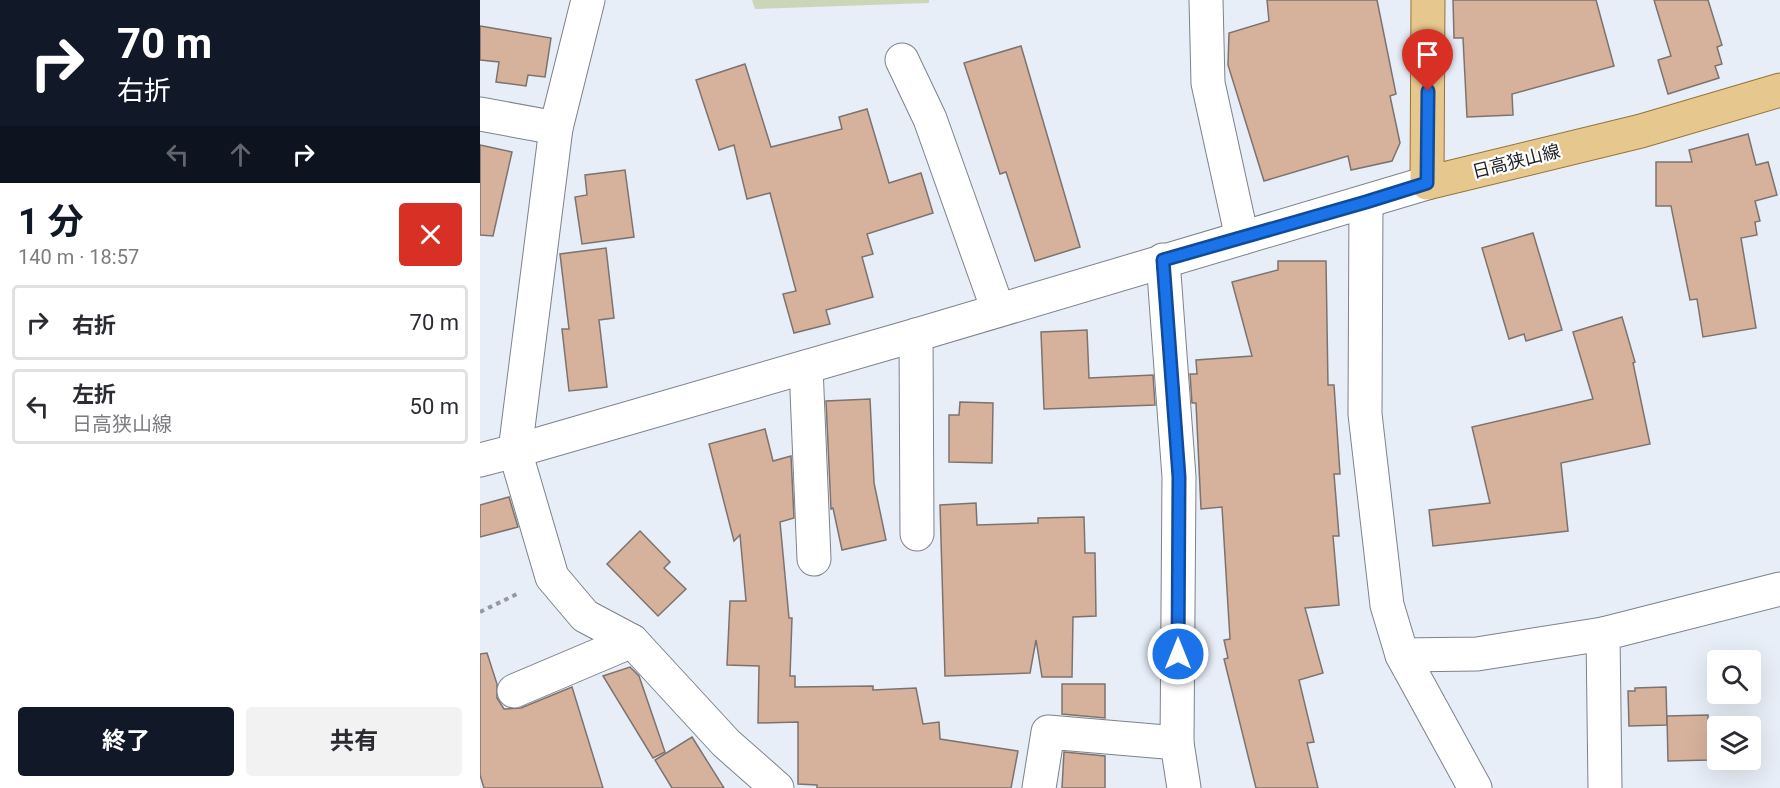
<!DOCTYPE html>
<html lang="ja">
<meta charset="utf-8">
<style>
body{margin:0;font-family:Roboto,"Noto Sans JP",sans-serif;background:#f2f2f3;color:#2b2b33;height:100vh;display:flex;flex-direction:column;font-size:22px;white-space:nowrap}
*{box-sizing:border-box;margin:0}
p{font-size:20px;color:#7c7c81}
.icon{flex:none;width:33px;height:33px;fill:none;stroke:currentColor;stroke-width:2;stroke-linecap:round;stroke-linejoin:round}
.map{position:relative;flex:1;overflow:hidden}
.details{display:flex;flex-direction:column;background:#fff;width:480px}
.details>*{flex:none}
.hud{background:#111827;color:#fff;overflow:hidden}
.tools{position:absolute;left:1227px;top:650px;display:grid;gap:12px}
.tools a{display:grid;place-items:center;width:54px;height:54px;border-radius:6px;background:#fff;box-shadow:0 6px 24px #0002;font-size:30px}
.pin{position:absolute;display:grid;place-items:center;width:51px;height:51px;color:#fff;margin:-62px -26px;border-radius:50% 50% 50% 0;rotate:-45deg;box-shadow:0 0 6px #0007}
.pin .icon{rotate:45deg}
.me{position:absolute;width:66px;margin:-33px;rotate:0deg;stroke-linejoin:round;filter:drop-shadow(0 0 4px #0008)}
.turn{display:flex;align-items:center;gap:21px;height:126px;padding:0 18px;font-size:27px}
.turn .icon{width:78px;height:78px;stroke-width:2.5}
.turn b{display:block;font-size:42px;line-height:51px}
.lanes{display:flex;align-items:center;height:57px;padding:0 18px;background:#0003;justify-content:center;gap:30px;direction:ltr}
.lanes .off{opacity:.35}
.round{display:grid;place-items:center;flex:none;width:63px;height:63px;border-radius:6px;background:#f2f2f3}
.head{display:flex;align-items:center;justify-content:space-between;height:102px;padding:0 18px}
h1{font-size:36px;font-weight:700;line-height:45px;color:#111827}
.action{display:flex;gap:12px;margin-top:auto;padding:12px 18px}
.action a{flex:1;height:69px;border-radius:6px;background:#111827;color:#fff;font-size:24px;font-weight:700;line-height:69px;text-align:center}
.action a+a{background:#f2f2f3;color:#2b2b33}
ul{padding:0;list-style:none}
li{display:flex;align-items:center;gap:18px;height:75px;margin:0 12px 9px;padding:0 6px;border:3px solid #e1e1e2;border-radius:6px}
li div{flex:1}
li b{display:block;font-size:22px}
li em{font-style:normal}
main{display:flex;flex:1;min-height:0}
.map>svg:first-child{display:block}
.green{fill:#cbd6b9}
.building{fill:#d6b29c;stroke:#7d736e;stroke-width:1.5}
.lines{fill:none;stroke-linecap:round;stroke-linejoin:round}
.minor-casing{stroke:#7d828b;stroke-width:35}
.major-casing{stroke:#957438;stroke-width:35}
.path{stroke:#9499a0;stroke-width:4;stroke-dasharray:4.5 4.5;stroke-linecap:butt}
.minor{stroke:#fff;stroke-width:33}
.major{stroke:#e6c78e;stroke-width:33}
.route-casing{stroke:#114b97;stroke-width:15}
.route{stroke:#1a73e8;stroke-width:10}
.labels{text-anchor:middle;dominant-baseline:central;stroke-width:4.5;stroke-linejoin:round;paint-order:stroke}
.street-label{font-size:18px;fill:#1e2024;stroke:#fff}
</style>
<main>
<section class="details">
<div class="hud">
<div class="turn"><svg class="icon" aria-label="right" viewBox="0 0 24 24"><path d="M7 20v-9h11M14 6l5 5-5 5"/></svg><div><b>70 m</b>右折</div></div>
<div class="lanes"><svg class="icon off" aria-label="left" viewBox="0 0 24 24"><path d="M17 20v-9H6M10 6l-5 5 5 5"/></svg><svg class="icon off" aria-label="ahead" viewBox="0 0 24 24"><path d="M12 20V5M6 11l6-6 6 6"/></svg><svg class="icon" aria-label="right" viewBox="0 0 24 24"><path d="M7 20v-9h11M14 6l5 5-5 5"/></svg></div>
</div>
<div class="head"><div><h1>1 分</h1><p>140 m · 18:57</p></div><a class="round" style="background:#d93025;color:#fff"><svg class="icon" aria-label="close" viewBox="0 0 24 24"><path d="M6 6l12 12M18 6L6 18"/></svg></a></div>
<ul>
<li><svg class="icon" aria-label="right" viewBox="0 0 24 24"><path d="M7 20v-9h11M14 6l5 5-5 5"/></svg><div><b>右折</b></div><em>70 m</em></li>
<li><svg class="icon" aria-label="left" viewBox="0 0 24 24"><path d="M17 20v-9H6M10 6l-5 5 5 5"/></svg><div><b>左折</b><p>日高狭山線</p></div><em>50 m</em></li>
</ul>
<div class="action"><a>終了</a><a>共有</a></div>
</section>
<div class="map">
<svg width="1300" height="788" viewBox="0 0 1300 788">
<rect width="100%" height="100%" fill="#e7eef7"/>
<!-- green -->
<path class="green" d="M272 0H449V3L275 9Z"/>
<!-- building -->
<g class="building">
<path d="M787 0H897L916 94 910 96 920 143 912 161 871 170 868 156 784 181 748 65 749 33 789 21Z"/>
<path d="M973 0H1116L1134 66 1032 94 1033 115 987 117 983 38H974Z"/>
<path d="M1174 0H1228L1242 45 1237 47 1242 64 1235 66 1239 78 1188 94 1178 60 1191 56Z"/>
<path d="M0 26 71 38 65 77 48 75 46 86 16 82 19 62 0 60Z"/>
<path d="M541 46 600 247 555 261 526 172 520 174 484 63Z"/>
<path d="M265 64 291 147 362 129 359 117 387 109 409 183 441 173 453 213 387 234 393 254 382 257 393 297 346 310 350 324 314 333 303 294 316 291 290 193 267 199 254 145 239 150 216 80Z"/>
<path d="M1268 134 1276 165 1288 162 1297 195 1275 201 1280 221 1275 222 1277 235 1261 238 1276 328 1223 337 1217 299 1210 300 1191 206H1176V162H1212L1209 150Z"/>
<path d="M0 145 32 152 13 236 0 235Z"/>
<path d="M145 170 154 237 102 244 95 197 107 195 105 175Z"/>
<path d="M1053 233 1082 330 1046 341 1044 334 1029 339 1002 248Z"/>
<path d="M126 248 134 318 119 320 127 387 89 391 82 329H89L80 254Z"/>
<path d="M798 261H846L848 385H854L860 474H854L859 536H853L859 605 825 608 843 673 819 680 834 742 827 743 838 788H776L744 659 748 658 744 640 750 639 742 507 721 509 716 403H712L710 374H717L716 360 772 356 752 282 798 270Z"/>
<path d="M1142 317 1155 362 1153 363 1170 444 1081 463 1088 531 953 546 949 510 1010 503 992 427 1113 399 1093 332Z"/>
<path d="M607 330 609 378 673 375 675 405 564 409 561 332Z"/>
<path d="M390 399 394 483 406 540 362 550 353 508 351 509 346 401Z"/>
<path d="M480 402 513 403 512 463 469 462V415H479Z"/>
<path d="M285 429 293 461 311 456 314 518 300 522 309 618H312L310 676H315V687L393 686V690L436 688 443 724 459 722 460 739 538 751 531 788H337V785L318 784V722L278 723 279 666 247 665 250 601H266L260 535 254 541 229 444Z"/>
<path d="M29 497 38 527 0 537V505Z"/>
<path d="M496 503 497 525 558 523V518L604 517 605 553H615L616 616 593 617 592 677H562L556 640 550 673 465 676 460 505Z"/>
<path d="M160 531 190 562 184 568 206 589 178 616 127 564Z"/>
<path d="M7 653 17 684V698L24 709 41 708 92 687 123 788H4L0 775V654Z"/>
<path d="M150 667 159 676 185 752 173 758 123 676Z"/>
<path d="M582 684H625V718L582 714Z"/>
<path d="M1186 687 1187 725 1149 726 1148 691H1155V688Z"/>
<path d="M1228 715 1229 760 1188 761 1187 716Z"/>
<path d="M212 737 244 788H192L175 760Z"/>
<path d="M584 752 625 756V788H582Z"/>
</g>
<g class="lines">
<!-- minor casing -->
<g class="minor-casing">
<g id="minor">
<path d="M108 0 76 128 35 451 72 577 105 616 152 641 246 743 297 788"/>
<path d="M726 0 728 83 762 238"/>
<path d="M422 60 450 119 518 310"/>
<path d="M0 114 76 128"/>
<path d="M886 202 885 414 907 605 922 655 995 788"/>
<path d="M683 260 699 477 697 743 704 788"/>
<path d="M436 335 437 534"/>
<path d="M326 367 334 559"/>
<path d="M0 460 35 451 436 335 947 183"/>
<path d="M922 655 997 654 1123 634"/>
<path d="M34 691 152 641"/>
<path d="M559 788 568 732 697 743"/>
<path d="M1125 788 1123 634 1300 589"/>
</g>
</g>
<!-- major casing -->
<g class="major-casing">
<path id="major" d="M948 0 947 183 1161 131 1300 90"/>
</g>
<!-- path -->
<path class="path" d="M0 612 39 593"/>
<!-- minor -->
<use href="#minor" class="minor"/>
<!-- major -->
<use href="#major" class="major"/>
</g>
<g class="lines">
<!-- route casing -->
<g class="route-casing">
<path id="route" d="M698 654 699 477 683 260 886 202 947 183 948 91"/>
</g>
<!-- route -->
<use href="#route" class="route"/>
</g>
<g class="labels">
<!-- street labels -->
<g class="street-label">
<text transform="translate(1036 161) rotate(-14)">日高狭山線</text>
</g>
</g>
</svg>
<div class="tools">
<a><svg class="icon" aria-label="search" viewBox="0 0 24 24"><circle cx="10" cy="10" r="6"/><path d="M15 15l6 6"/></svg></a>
<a><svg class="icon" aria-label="layers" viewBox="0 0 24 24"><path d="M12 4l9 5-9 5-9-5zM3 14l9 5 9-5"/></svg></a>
</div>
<div class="pin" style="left:948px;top:91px;background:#d93025"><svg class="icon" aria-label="arrive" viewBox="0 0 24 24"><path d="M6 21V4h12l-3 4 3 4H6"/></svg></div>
<svg class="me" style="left:698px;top:654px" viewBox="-20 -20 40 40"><circle r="17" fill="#1a73e8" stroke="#fff" stroke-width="3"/><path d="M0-11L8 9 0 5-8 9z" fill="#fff"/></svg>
</div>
</main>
